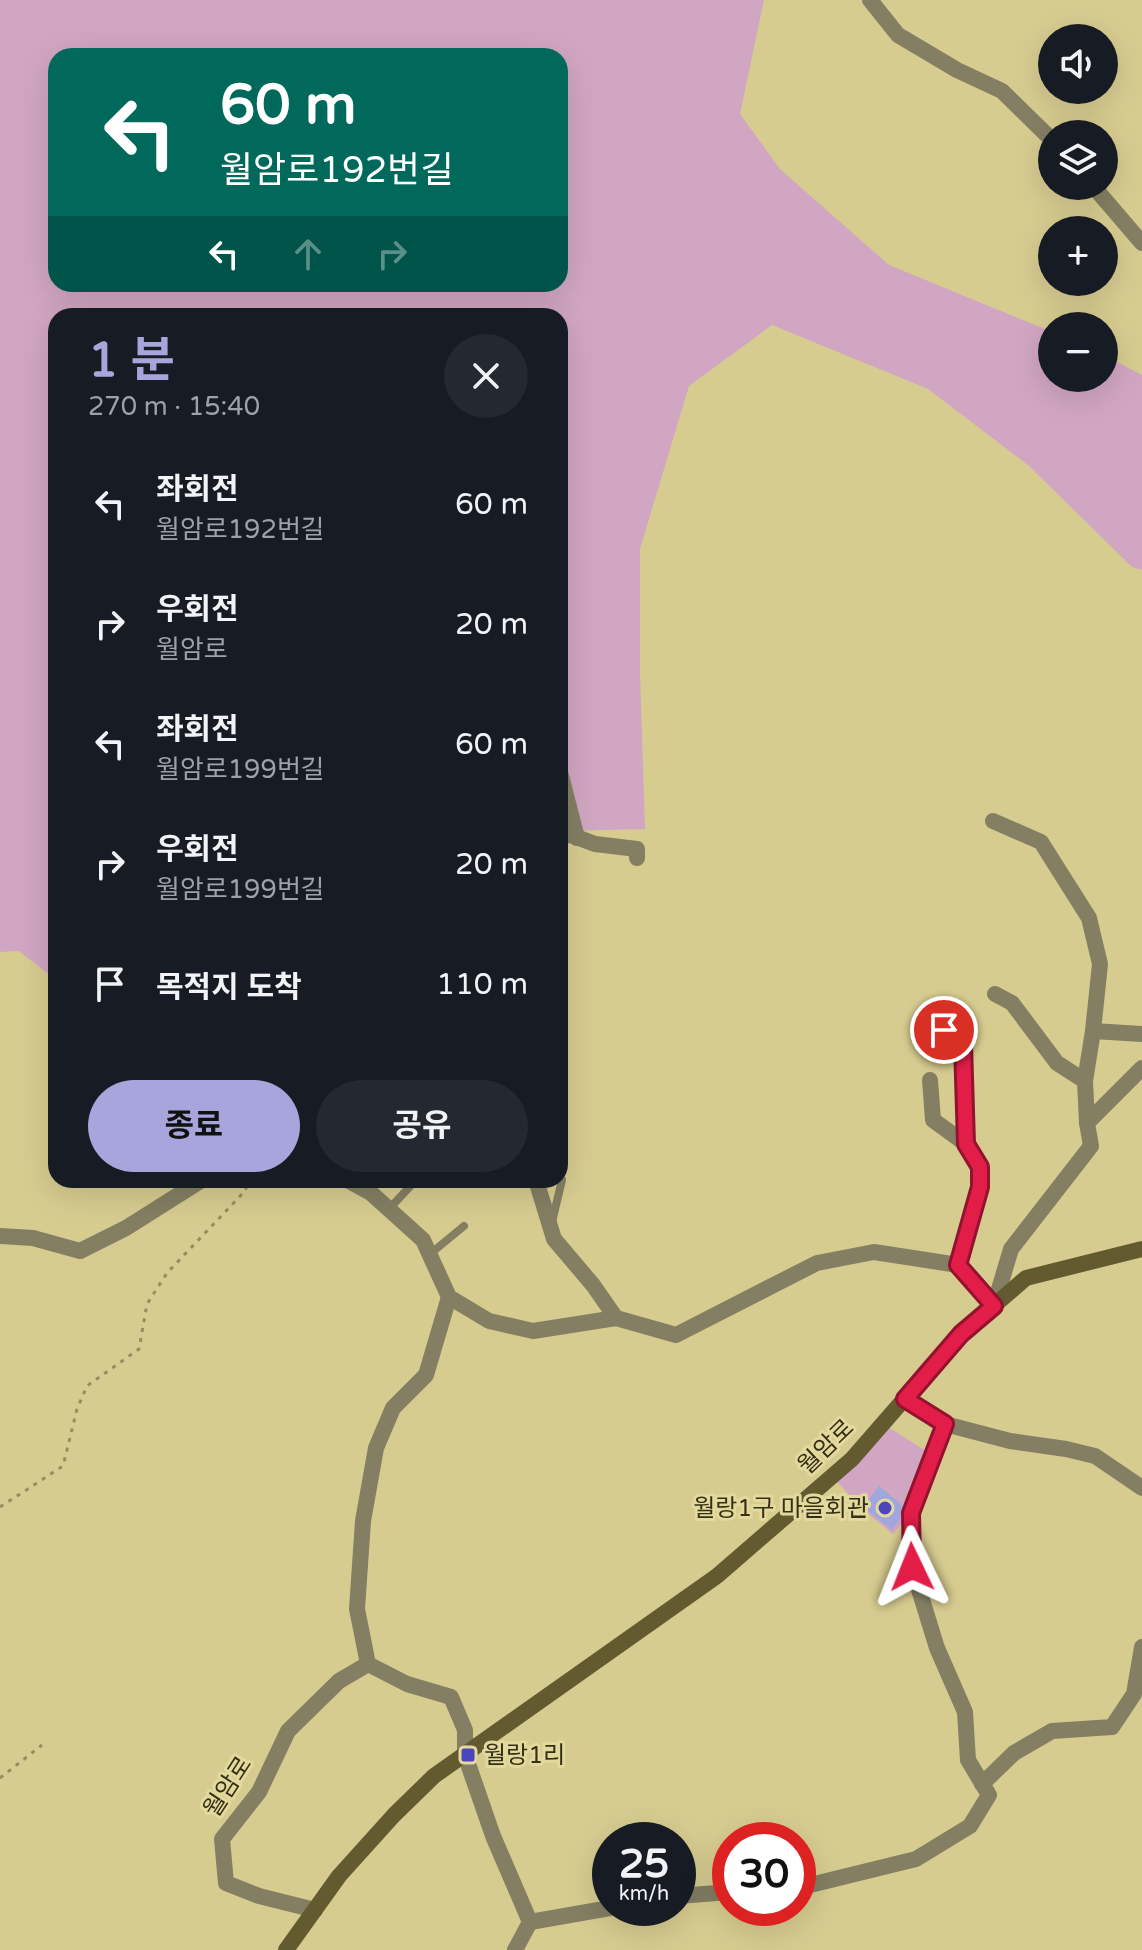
<!DOCTYPE html>
<html lang="ko">
<meta charset="utf-8">
<style>
body{margin:0;font-family:"Varela Round","Noto Sans KR",sans-serif;background:#242831;color:#f1f3f6;height:100vh;display:flex;flex-direction:column;font-size:30px;white-space:nowrap}
*{box-sizing:border-box;margin:0}
p{font-size:26px;color:#9ea1a6}
.icon{flex:none;width:44px;height:44px;fill:none;stroke:currentColor;stroke-width:2;stroke-linecap:round;stroke-linejoin:round}
.map{position:relative;flex:1;overflow:hidden}
.side{position:absolute;left:48px;top:308px;width:520px;height:880px;display:flex;flex-direction:column;background:#171b24;border-radius:24px;box-shadow:0 8px 32px #0002}
.side>*{flex:none}
.hud{position:absolute;left:48px;top:48px;width:520px;height:244px;border-radius:24px;box-shadow:0 8px 32px #0002;background:#00695c;color:#fff;overflow:hidden}
.fabs{position:absolute;left:1038px;top:24px;display:grid;gap:16px}
.fabs a{display:grid;place-items:center;width:80px;height:80px;border-radius:50%;background:#171b24;box-shadow:0 8px 32px #0002;font-size:40px}
.speed{position:absolute;left:592px;top:1822px;display:flex;gap:16px;font-size:40px;font-weight:700;text-align:center}
.speed>*{display:grid;place-content:center;width:104px;height:104px;border-radius:50%;background:#171b24;box-shadow:0 8px 32px #0002;line-height:1}
.speed small{font-size:20px;font-weight:400}
.speed .limit{border:12px solid #d22;background:#fff;color:#111}
.pin{position:absolute;display:grid;place-items:center;width:68px;height:68px;color:#fff;margin:-34px;border:4px solid #fff;border-radius:50%;box-shadow:0 2px 8px #0007}
.me{position:absolute;width:88px;margin:-44px;rotate:358deg;stroke-linejoin:round;filter:drop-shadow(0 0 6px #0008)}
.turn{display:flex;align-items:center;gap:28px;height:168px;padding:0 40px;font-size:36px}
.turn .icon{width:104px;height:104px;stroke-width:2.5}
.turn b{display:block;font-size:56px;line-height:68px}
.lanes{display:flex;align-items:center;height:76px;padding:0 40px;background:#0003;justify-content:center;gap:40px;direction:ltr}
.lanes .off{opacity:.35}
.round{display:grid;place-items:center;flex:none;width:84px;height:84px;border-radius:42px;background:#242831}
.headline{display:flex;align-items:center;justify-content:space-between;height:136px;padding:0 40px}
h1{font-size:48px;font-weight:700;line-height:60px;color:#a7a5dc}
.button{display:flex;gap:16px;margin-top:auto;padding:16px 40px}
.button a{flex:1;height:92px;border-radius:48px;background:#a7a5dc;color:#111;font-size:32px;font-weight:700;line-height:92px;text-align:center}
.button a+a{background:#242831;color:#f1f3f6}
ul{padding:0;list-style:none}
li{display:flex;align-items:center;gap:24px;height:120px;padding:0 40px}
li div{flex:1}
li b{display:block;font-size:30px}
li em{font-style:normal}
.map>svg:first-child{display:block}
.green{fill:#d1a6c2;fill-rule:evenodd}
.building{fill:#a0a7dd}
.lines{fill:none;stroke-linecap:round;stroke-linejoin:round}
.path{stroke:#968e60;stroke-width:3;stroke-dasharray:4 6;stroke-linecap:butt}
.lane{stroke:#847f63;stroke-width:8}
.street{stroke:#847f63;stroke-width:16}
.secondary{stroke:#635b2f;stroke-width:16}
.route-casing{stroke:#92132f;stroke-width:20}
.route{stroke:#e11d48;stroke-width:14}
.poi-dot{fill:#4c46bd;stroke:#e4d99d;stroke-width:3}
.labels{text-anchor:middle;dominant-baseline:central;stroke-width:6;stroke-linejoin:round;paint-order:stroke}
.street-label{font-size:24px;fill:#342f17;stroke:#e4d99d}
.poi-label{font-size:24px;fill:#342f17;stroke:#e4d99d;text-anchor:end}
</style>
<div class="map">
<svg width="1142" height="1950" viewBox="0 0 1142 1950">
<rect width="100%" height="100%" fill="#d7cc90"/>
<!-- green -->
<g class="green">
<path d="M0 0H764L740 114 780 169 889 265 1052 332V378H1104V355L1142 375V570L1132 567 1029 466 928 389 772 325 689 386 640 549V673L645 829 560 831V316H56V980L19 951 0 952ZM56 56H560V284H56Z"/>
<path d="M883 1424 934 1456 911 1513 893 1534 861 1508 832 1476Z"/>
</g>
<!-- building -->
<path class="building" d="M879 1486 902 1505 900 1519 892 1530 863 1507Z"/>
<g class="lines">
<!-- path -->
<g class="path">
<path d="M0 1507 63 1466 77 1409 87 1386 139 1349 147 1304 167 1273 245 1191 249 1180"/>
<path d="M0 1778 42 1745"/>
</g>
<!-- lane -->
<g class="lane">
<path d="M389 1209 416 1180"/>
<path d="M552 1222 562 1180"/>
<path d="M430 1254 464 1226"/>
</g>
<!-- street -->
<g class="street">
<path d="M870 0 898 35 957 70 1002 91 1052 140"/>
<path d="M1093 186 1142 243"/>
<path d="M560 772 577 838"/>
<path d="M993 821 1041 842 1089 918 1100 964 1093 1031"/>
<path d="M560 836 571 835 595 844 637 849V858"/>
<path d="M995 994 1012 1003 1057 1063 1085 1081 1087 1123"/>
<path d="M925 1016 963 1044 966 1144"/>
<path d="M930 1080 933 1120 966 1144 980 1167V1187L958 1265"/>
<path d="M1085 1081 1093 1031 1142 1034"/>
<path d="M347 1180 371 1193 423 1240 449 1297 489 1321 533 1331 616 1318 676 1335 817 1263 874 1252 958 1265 994 1306"/>
<path d="M536 1180 554 1239 593 1285 616 1318"/>
<path d="M0 1236 33 1238 80 1251 126 1228 202 1180"/>
<path d="M994 1306 1011 1249 1091 1146 1087 1123 1142 1068"/>
<path d="M945 1424 1010 1441 1066 1449 1095 1456 1142 1488"/>
<path d="M368 1664 357 1609 363 1521 376 1448 393 1408 426 1375 449 1297"/>
<path d="M982 1784 1014 1753 1052 1731 1112 1727 1134 1694 1142 1647"/>
<path d="M798 1888 916 1859 970 1826 989 1795 968 1760 965 1712 937 1648 912 1567 911 1513 945 1424 905 1399"/>
<path d="M678 1896 730 1892"/>
<path d="M315 1910 259 1896 226 1883 222 1839 259 1792 288 1731 339 1681 368 1664 407 1684 451 1697 465 1730V1755L493 1836 530 1922 515 1950"/>
<path d="M530 1922 610 1908"/>
</g>
<!-- secondary -->
<path class="secondary" d="M286 1950 339 1876 394 1815 434 1776 717 1576 852 1459 961 1334 1026 1278 1142 1249"/>
</g>
<g class="lines">
<!-- route casing -->
<g class="route-casing">
<path id="route" d="M912 1567 911 1513 945 1424 905 1399 961 1334 994 1306 958 1265 980 1187V1167L966 1144 963 1044 944 1030"/>
</g>
<!-- route -->
<use href="#route" class="route"/>
</g>
<!-- markers -->
<g class="poi-dot">
<circle cx="885" cy="1508" r="8"/>
<rect x="460" y="1747" width="16" height="16" rx="4"/>
</g>
<g class="labels">
<!-- street labels -->
<g class="street-label">
<text transform="translate(826 1447) rotate(-44)">월암로</text>
<text transform="translate(228 1787) rotate(-57)">월암로</text>
</g>
<!-- poi labels -->
<g class="poi-label">
<text x="869" y="1508">월랑1구 마을회관</text>
<text x="484" y="1755" text-anchor="start">월랑1리</text>
</g>
</g>
</svg>
<div class="fabs">
<a><svg class="icon" aria-label="sound" viewBox="0 0 24 24"><path d="M4 9h4l5-4v14l-5-4H4zM17 9q2 3 0 6"/></svg></a>
<a><svg class="icon" aria-label="layers" viewBox="0 0 24 24"><path d="M12 4l9 5-9 5-9-5zM3 14l9 5 9-5"/></svg></a>
<a>+</a>
<a>−</a>
</div>
<div class="speed"><div>25<small>km/h</small></div><div class="limit">30</div></div>
<div class="pin" style="left:944px;top:1030px;background:#d93025"><svg class="icon" aria-label="arrive" viewBox="0 0 24 24"><path d="M6 21V4h12l-3 4 3 4H6"/></svg></div>
<svg class="me" style="left:912px;top:1567px" viewBox="-20 -20 40 40"><path d="M0-17L14 15 0 8-14 15z" fill="#e11d48" stroke="#fff" stroke-width="4"/></svg>
<div class="hud">
<div class="turn"><svg class="icon" aria-label="left" viewBox="0 0 24 24"><path d="M17 20v-9H6M10 6l-5 5 5 5"/></svg><div><b>60 m</b>월암로192번길</div></div>
<div class="lanes"><svg class="icon" aria-label="left" viewBox="0 0 24 24"><path d="M17 20v-9H6M10 6l-5 5 5 5"/></svg><svg class="icon off" aria-label="ahead" viewBox="0 0 24 24"><path d="M12 20V5M6 11l6-6 6 6"/></svg><svg class="icon off" aria-label="right" viewBox="0 0 24 24"><path d="M7 20v-9h11M14 6l5 5-5 5"/></svg></div>
</div>
<section class="side">
<div class="headline"><div><h1>1 분</h1><p>270 m · 15:40</p></div><a class="round"><svg class="icon" aria-label="close" viewBox="0 0 24 24"><path d="M6 6l12 12M18 6L6 18"/></svg></a></div>
<ul>
<li><svg class="icon" aria-label="left" viewBox="0 0 24 24"><path d="M17 20v-9H6M10 6l-5 5 5 5"/></svg><div><b>좌회전</b><p>월암로192번길</p></div><em>60 m</em></li>
<li><svg class="icon" aria-label="right" viewBox="0 0 24 24"><path d="M7 20v-9h11M14 6l5 5-5 5"/></svg><div><b>우회전</b><p>월암로</p></div><em>20 m</em></li>
<li><svg class="icon" aria-label="left" viewBox="0 0 24 24"><path d="M17 20v-9H6M10 6l-5 5 5 5"/></svg><div><b>좌회전</b><p>월암로199번길</p></div><em>60 m</em></li>
<li><svg class="icon" aria-label="right" viewBox="0 0 24 24"><path d="M7 20v-9h11M14 6l5 5-5 5"/></svg><div><b>우회전</b><p>월암로199번길</p></div><em>20 m</em></li>
<li><svg class="icon" aria-label="arrive" viewBox="0 0 24 24"><path d="M6 21V4h12l-3 4 3 4H6"/></svg><div><b>목적지 도착</b></div><em>110 m</em></li>
</ul>
<div class="button"><a>종료</a><a>공유</a></div>
</section>
</div>
